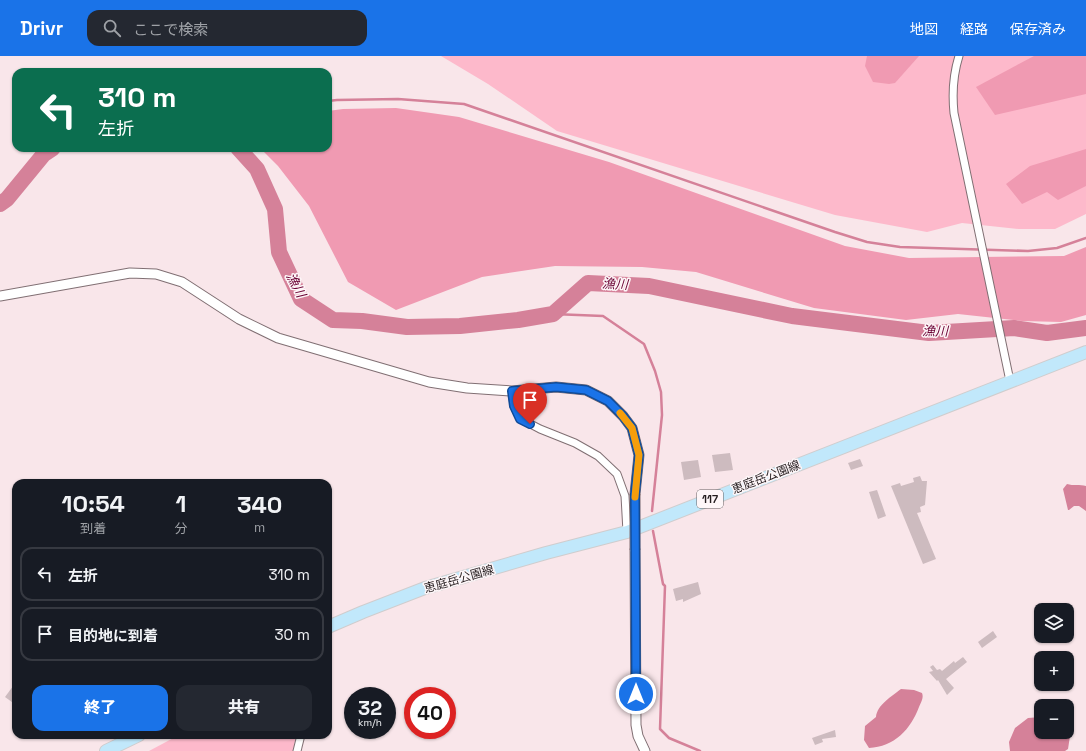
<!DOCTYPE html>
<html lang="ja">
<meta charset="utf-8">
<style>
body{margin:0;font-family:"Space Grotesk","Noto Sans JP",sans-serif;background:#242831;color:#f1f3f6;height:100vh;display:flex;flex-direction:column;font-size:15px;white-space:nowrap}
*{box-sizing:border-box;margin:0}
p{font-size:13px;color:#9ea1a6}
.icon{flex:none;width:22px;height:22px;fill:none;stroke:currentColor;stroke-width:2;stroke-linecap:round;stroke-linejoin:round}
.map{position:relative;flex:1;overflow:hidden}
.panel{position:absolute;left:12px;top:423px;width:320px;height:260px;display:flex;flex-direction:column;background:#171b24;border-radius:12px;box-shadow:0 1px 3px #0004}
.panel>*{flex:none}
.hud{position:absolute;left:12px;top:12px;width:320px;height:84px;border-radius:12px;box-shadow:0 1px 3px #0004;background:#0b6e4f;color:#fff;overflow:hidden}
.controls{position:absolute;left:1034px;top:547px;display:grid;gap:8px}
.controls a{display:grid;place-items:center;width:40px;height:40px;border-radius:8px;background:#171b24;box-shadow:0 1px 3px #0004;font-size:20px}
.speed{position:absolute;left:344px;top:631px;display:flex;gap:8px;font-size:20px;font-weight:700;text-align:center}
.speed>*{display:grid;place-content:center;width:52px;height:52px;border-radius:50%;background:#171b24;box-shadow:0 1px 3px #0004;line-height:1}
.speed small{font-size:10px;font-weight:400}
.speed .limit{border:6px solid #d22;background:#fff;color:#111}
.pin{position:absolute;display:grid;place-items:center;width:34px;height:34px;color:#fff;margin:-41px -17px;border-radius:50% 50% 50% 0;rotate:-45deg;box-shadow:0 0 4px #0007}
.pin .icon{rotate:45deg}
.me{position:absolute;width:44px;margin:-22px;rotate:0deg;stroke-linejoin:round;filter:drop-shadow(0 0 3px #0008)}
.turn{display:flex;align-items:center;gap:14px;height:84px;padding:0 20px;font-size:18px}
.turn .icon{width:52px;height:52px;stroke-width:2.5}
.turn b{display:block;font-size:28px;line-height:34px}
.eta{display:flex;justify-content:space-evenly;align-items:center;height:68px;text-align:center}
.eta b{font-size:24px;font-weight:800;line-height:28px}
.primary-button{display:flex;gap:8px;margin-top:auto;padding:8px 20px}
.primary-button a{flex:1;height:46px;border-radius:12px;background:#1a73e8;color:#fff;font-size:16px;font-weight:800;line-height:46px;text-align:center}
.primary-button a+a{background:#242831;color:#f1f3f6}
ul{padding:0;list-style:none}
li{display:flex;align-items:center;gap:12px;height:54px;margin:0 8px 6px;padding:0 12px;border:2px solid #363941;border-radius:12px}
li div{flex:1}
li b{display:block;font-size:15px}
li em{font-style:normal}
header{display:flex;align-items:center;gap:24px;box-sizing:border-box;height:56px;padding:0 20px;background:#1a73e8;color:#fff}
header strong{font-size:19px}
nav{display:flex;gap:22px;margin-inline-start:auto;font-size:14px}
.search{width:280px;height:36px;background:#242831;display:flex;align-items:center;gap:10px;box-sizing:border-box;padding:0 14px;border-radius:12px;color:#9ea1a6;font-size:15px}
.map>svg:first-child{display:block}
.green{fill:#fdb9cb}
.forest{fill:#f09ab2}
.water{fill:#d58199}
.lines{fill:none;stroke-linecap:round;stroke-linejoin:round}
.stream{stroke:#d58199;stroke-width:2.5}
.river{stroke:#d58199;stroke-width:16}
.building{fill:#cdbbbf}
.minor-casing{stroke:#806f73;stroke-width:9}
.tertiary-casing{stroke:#806f73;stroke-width:11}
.primary-casing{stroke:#cfcdce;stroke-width:14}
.minor{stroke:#fff;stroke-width:7}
.tertiary{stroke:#fff;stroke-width:9}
.primary{stroke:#c1e8fb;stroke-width:12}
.tertiary-bridge-casing{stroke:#806f73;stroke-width:11;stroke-linecap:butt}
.tertiary-bridge{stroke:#fff;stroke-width:9}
.route-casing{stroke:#114b97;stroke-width:10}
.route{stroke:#1a73e8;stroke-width:7}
.slow{stroke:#f59e0b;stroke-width:7}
.labels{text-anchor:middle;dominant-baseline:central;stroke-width:3;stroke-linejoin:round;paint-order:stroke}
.shield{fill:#fef6f8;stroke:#655e60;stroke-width:1}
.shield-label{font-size:11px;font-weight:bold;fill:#241d1f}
.street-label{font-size:12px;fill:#241d1f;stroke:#fef6f8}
.water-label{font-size:13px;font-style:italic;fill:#6a0033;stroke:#fef6f8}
</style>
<header>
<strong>Drivr</strong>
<div class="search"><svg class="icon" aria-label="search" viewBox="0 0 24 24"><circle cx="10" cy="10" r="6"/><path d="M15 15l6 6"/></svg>ここで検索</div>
<nav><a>地図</a><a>経路</a><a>保存済み</a></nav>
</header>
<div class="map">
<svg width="1086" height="695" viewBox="0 0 1086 695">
<rect width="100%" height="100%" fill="#f9e6ea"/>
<!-- green -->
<g class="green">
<path d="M441 0H1086V158L1055 173H1019L962 167 927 176 835 159 557 75 488 28Z"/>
<path d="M179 679H296L293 695H149Z"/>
</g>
<!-- forest -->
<g class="forest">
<path d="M867 0H919L895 27 889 28 873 26 865 10Z"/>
<path d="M1034 0H1086V38L995 59 976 31Z"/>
<path d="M396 52 459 61 609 106 845 190 909 202 1064 200 1086 191V259L1061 266 1022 265 958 258 906 264 814 252 696 216 642 211 555 210 482 221 396 254 348 226 309 150 278 110 260 92H328V55L343 53Z"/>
<path d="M1086 93V130L1058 144 1047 136 1022 148 1006 128 1030 110Z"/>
</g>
<!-- water -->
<g class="water">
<path d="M1067 428C1073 430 1080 428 1086 430V455L1079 450H1074L1069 454H1068L1063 433Z"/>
<path d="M901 633 914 634 922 637C924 642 921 646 919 651 911 673 894 691 869 692L864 684 865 670 876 661C877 649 892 640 901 633Z"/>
<path d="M1041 661V676H1067L1070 680 1068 693 1065 695H1010L1009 686 1015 672 1028 662Z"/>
</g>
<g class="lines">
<!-- stream -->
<g class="stream">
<path d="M328 45 337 44 398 43 464 48 835 176 867 186 900 191 1028 195 1057 192 1086 182"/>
<path d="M553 258 603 260 644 288 655 315 661 336 662 359 652 455"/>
<path d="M653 475 663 528 665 530 660 673 669 682 700 695"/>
</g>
<!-- river -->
<g class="river">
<path d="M238 92 257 113 275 153 279 196 301 243 333 264 362 265 407 271 460 270 518 264 553 258 588 227 649 230 792 260 929 277 1014 272 1047 277 1086 272"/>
<path d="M0 148 7 143 44 98 53 92"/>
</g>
</g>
<!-- building -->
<g class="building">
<path d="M730 397 733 414 715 416 712 399Z"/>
<path d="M860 403 863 410 851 414 848 407Z"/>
<path d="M698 404 701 421 684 424 681 406Z"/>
<path d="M920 420 922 425H927L925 449 920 451 921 456 917 457 936 503 923 508 891 430 900 427 901 430 914 426 913 422Z"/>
<path d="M877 434 886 460 878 463 869 436Z"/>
<path d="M698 526 701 538 683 546V543L676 545 673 533Z"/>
<path d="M993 575 997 581 982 592 978 586Z"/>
<path d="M963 601 967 606 946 623 954 632 947 639 938 624 937 625 929 616 933 615 930 611 933 609 937 614 940 613 942 615 954 605 955 607Z"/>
<path d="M16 626V649L5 641Z"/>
<path d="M835 674 836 681 822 683 823 686 815 689 812 682Z"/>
</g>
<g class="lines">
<!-- minor casing -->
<g class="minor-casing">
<g id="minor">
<path d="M959 0C953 19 952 37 954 57L1010 325"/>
<path d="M512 335 514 350 521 363 540 373 575 387 598 400 617 418 625 440 627 476"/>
<path d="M297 695 301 679"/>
</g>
</g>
<!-- tertiary casing -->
<g class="tertiary-casing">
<g id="tertiary">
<path d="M0 240 130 217 156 218 182 226 239 263 278 282 429 326 467 332 512 335 556 331 586 334 608 345 623 360 632 372 639 399 635 438"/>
<path d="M635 494 636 669 638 680 645 695"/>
</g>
</g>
<!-- primary casing -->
<g class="primary-casing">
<g id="primary">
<path d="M328 571 363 556 425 532 546 497 627 476 1086 296"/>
<path d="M106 695 139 679"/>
</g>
</g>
<!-- minor -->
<use href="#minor" class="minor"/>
<!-- tertiary -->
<use href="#tertiary" class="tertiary"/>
<!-- primary -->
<use href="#primary" class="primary"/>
<!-- tertiary-bridge casing -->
<g class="tertiary-bridge-casing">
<path id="tertiary-bridge" d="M635 438V494"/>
</g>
<!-- tertiary-bridge -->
<use href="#tertiary-bridge" class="tertiary-bridge"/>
</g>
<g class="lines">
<!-- route casing -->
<g class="route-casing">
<path id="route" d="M530 368 520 363 514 350 512 335 556 331 586 334 608 345 623 360 632 372 639 399 635 438 636 638"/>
</g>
<!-- route -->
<use href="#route" class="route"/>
<!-- slow -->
<path class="slow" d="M620 357 632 372 639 399 635 441"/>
</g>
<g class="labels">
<!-- shield labels -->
<rect class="shield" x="697" y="434" width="26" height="18" rx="3"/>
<g class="shield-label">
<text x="710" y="443">117</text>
</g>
<!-- street labels -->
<g class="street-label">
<text transform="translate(766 421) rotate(-21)">恵庭岳公園線</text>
<text transform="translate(459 523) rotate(-16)">恵庭岳公園線</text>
</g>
<!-- water labels -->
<g class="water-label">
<text transform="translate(615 228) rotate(3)">漁川</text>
<text transform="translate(296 229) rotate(62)">漁川</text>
<text transform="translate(935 275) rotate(1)">漁川</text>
</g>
</g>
</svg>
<div class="controls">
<a><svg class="icon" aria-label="layers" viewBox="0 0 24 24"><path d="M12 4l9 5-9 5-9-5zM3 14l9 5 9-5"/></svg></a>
<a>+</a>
<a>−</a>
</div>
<div class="speed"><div>32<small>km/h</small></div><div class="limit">40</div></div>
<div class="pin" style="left:530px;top:368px;background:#d93025"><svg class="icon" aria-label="arrive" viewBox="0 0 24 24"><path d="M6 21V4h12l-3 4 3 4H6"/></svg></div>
<svg class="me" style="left:636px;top:638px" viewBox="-20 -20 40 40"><circle r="17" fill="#1a73e8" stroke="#fff" stroke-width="3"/><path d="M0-11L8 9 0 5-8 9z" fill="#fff"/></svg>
<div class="hud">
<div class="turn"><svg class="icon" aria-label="left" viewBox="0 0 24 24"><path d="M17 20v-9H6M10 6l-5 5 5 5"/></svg><div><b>310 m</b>左折</div></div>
</div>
<section class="panel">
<div class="eta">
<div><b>10:54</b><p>到着</p></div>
<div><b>1</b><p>分</p></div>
<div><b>340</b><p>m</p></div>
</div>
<ul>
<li><svg class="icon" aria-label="left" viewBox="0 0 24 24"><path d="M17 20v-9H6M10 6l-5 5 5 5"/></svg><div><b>左折</b></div><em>310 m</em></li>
<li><svg class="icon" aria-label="arrive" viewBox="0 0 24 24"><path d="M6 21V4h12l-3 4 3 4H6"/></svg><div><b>目的地に到着</b></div><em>30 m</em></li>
</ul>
<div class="primary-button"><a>終了</a><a>共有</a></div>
</section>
</div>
